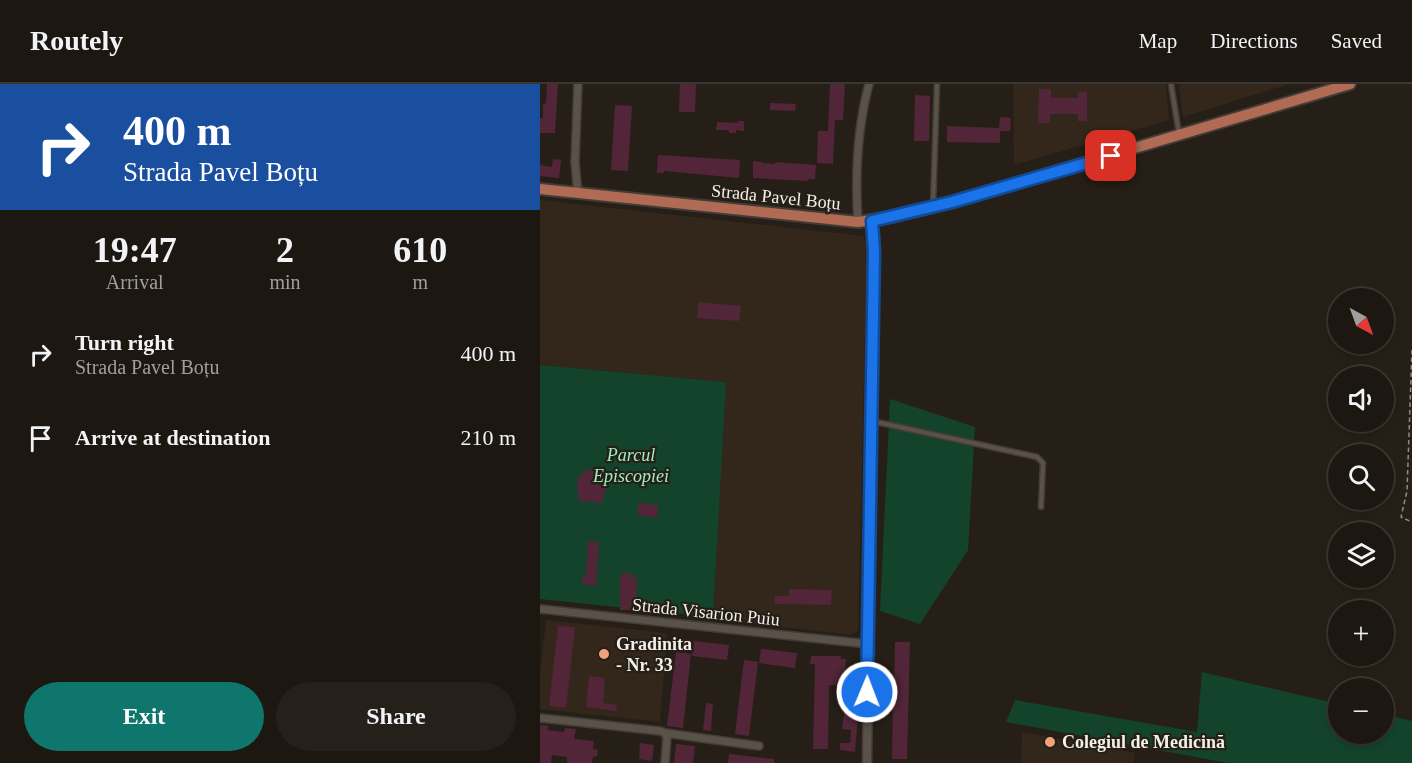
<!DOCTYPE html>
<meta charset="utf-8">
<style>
body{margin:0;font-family:"Times New Roman",serif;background:#25201a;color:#f1f3f6;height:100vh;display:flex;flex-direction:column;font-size:22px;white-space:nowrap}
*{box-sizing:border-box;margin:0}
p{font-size:20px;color:#a09f9f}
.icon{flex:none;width:33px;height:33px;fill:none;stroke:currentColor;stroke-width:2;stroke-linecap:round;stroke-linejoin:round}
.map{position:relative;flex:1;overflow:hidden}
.panel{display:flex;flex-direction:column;background:#1c1711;width:540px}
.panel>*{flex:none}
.guide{background:#1a4fa0;color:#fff;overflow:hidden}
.needle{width:39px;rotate:139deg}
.controls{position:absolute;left:788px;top:204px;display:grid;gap:12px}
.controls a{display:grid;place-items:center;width:66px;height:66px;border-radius:50%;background:#1c1711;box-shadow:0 3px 9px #0003,0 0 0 2px #3a3631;font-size:30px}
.pin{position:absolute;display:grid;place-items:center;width:51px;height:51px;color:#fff;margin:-26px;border-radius:12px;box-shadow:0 3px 9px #0006}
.me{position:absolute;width:66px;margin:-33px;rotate:1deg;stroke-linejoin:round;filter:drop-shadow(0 0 4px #0008)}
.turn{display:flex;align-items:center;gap:21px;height:126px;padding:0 24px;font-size:27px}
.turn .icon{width:78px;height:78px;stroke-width:2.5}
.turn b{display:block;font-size:42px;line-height:51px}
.eta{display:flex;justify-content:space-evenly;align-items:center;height:102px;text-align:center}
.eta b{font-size:36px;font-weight:700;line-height:42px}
.button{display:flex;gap:12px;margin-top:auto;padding:12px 24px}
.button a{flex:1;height:69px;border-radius:36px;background:#0f766e;color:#fff;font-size:24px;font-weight:700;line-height:69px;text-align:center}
.button a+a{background:#25201a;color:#f1f3f6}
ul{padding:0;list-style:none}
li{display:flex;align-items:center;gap:18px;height:84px;padding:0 24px}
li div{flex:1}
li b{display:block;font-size:22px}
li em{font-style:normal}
header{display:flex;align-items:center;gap:36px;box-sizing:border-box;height:84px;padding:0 30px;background:#1c1711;border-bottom:2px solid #3a3631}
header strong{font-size:28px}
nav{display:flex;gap:33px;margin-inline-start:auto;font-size:21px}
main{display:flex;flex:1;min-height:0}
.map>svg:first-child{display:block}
.built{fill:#32271a}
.green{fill:#14432c}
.building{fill:#532538}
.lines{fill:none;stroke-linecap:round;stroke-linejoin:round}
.service-casing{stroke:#413c36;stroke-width:7}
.minor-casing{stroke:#413c36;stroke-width:10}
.tertiary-casing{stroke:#413c36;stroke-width:11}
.primary-casing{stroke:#413c36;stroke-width:14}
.path{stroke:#908b84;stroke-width:1.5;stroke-dasharray:4.5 3;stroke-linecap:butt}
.service{stroke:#5a5248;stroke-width:4}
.minor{stroke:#5a5248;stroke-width:7}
.tertiary{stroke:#5a5248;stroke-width:8}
.primary{stroke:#b16b54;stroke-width:10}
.route-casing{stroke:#114b97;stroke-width:15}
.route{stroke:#1a73e8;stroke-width:10}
.poi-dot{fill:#f0a27a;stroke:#261f17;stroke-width:2}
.labels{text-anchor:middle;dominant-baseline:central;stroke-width:4.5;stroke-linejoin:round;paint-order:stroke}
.street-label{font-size:18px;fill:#f4f0ea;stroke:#261f17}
.park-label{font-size:18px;font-style:italic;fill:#9ceec0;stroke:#261f17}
.poi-label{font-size:18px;font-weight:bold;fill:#f4f0ea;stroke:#261f17;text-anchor:start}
</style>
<header>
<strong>Routely</strong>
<nav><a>Map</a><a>Directions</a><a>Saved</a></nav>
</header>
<main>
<section class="panel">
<div class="guide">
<div class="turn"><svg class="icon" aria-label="right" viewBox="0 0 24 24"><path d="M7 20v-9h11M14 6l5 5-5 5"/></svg><div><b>400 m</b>Strada Pavel Boțu</div></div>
</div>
<div class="eta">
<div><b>19:47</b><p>Arrival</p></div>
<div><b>2</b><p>min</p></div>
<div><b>610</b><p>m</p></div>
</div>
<ul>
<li><svg class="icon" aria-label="right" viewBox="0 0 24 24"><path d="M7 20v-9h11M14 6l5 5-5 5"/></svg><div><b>Turn right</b><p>Strada Pavel Boțu</p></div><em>400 m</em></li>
<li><svg class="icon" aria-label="arrive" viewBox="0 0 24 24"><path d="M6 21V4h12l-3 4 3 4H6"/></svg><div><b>Arrive at destination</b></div><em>210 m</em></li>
</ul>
<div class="button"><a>Exit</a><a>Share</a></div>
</section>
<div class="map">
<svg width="872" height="679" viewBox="0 0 872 679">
<rect width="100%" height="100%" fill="#261f17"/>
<!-- built -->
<g class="built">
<path d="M473 0H626L629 36 474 81Z"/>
<path d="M639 0H749L643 33Z"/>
<path d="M0 116 323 152 327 162 318 547 311 551 173 535 185 298 0 281Z"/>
<path d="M6 536 127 549 120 638 0 625V591Z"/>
<path d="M482 648 595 669 593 679H481Z"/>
</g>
<!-- green -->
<g class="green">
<path d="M0 281 186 298 173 533 0 515Z"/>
<path d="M350 315 435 343 428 466 380 540 340 527Z"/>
<path d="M662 588 798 620V650H843V630L872 637V679H688L466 638 475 616 657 648Z"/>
</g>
<!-- building -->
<g class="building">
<path d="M7 0H18L15 49H0V34H3V21L6 19Z"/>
<path d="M140 0H156L155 28H139Z"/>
<path d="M290 0H305L303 36H295L293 80 277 79 278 47H288Z"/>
<path d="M499 5H511V14H538V8H547V37H538V30H510V39H498Z"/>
<path d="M375 11 390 12 389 57H374Z"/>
<path d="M230 19 256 20 255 27 230 26Z"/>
<path d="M75 21 92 22 88 87 71 86Z"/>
<path d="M460 33 471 34 470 47H460V59L407 58V42L459 44Z"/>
<path d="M198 37H204V47L196 46V49H189V46H176L177 38 198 39Z"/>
<path d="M118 71 200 76 199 94 124 87V89H117Z"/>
<path d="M13 75 21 76 19 94 0 92V81L12 83Z"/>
<path d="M213 77 223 78 222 79 235 80V78L276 81 275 95H268V97L213 94Z"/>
<path d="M158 218 201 222 199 237 157 234Z"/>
<path d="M48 385 59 386V389H64L63 394H66V405L62 419 39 417V409L37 408 38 392 41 393 42 387 48 388Z"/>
<path d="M98 419 118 421 117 434 98 431Z"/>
<path d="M48 457 59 458 56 502 42 500 43 491 46 492Z"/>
<path d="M82 489H91V493L97 494 96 526H80V492H82Z"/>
<path d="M249 505 292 506 291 521 235 520V512H249Z"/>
<path d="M18 542 35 543 26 624 9 622Z"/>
<path d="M154 557 189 561 187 576 152 572Z"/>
<path d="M355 558H370L367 675H352L353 618H348L349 607H354Z"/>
<path d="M221 565 257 569 255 584 219 579Z"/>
<path d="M136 568 151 570 143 644 127 642Z"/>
<path d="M271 572H301V575H306L305 590H318V602L289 601 288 665H273L275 580H270Z"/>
<path d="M204 576 218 578 209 652 195 650Z"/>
<path d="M49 592 65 594 63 619 77 621 76 627 46 623Z"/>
<path d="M306 618 319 619 315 668 300 666V659H310L311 646 302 645Z"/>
<path d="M166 619 173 620 171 647 163 646Z"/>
<path d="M0 641 9 642 7 646 24 648 25 644 36 645 34 655 54 657 53 665 58 666 57 672 53 673 52 679H27V673L13 671H12L11 679H0Z"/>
<path d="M100 659 114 661 112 677 99 675Z"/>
<path d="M136 660 155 662 153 679H134Z"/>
<path d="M189 670 234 675V679H188Z"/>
</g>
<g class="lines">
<!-- service casing -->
<g class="service-casing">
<g id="service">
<path d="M631 0 639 50"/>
<path d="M393 122 397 0"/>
<path d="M332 337 497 373 503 379 501 423"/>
</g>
</g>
<!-- minor casing -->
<g class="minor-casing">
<g id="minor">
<path d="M38 0 35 78 38 110"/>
<path d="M318 138C315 92 317 45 329 0"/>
<path d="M0 525 328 560"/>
<path d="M0 634 120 647 125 649 219 662"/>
<path d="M125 679 127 653 125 649"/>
</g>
</g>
<!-- tertiary casing -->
<g class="tertiary-casing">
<path id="tertiary" d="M327 679 334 168 332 137"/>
</g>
<!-- primary casing -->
<g class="primary-casing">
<path id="primary" d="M0 105 318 138 352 133 413 118 810 0"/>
</g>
<!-- path -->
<path class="path" d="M872 266 867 407 861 433 872 438"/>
<!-- service -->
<use href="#service" class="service"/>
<!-- minor -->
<use href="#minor" class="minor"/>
<!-- tertiary -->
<use href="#tertiary" class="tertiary"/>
<!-- primary -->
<use href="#primary" class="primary"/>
</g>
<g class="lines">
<!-- route casing -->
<g class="route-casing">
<path id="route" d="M327 608 334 168 332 137 412 118 571 72"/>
</g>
<!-- route -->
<use href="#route" class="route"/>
</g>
<!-- markers -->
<g class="poi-dot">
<circle cx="64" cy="570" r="6"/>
<circle cx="510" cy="658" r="6"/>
</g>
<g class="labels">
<!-- street labels -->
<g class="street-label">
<text transform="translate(236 113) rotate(6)">Strada Pavel Boțu</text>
<text transform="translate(166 528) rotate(6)">Strada Visarion Puiu</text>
</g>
<!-- park labels -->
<g class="park-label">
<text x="91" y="371">Parcul<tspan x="91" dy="21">Episcopiei</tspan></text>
</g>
<!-- poi labels -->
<g class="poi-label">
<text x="76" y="560">Gradinita<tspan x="76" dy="21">- Nr. 33</tspan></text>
<text x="522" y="658">Colegiul de Medicină</text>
</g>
</g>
</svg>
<div class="controls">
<a><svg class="needle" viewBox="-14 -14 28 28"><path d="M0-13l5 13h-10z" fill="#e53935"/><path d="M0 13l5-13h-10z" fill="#a09f9f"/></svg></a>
<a><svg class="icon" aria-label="sound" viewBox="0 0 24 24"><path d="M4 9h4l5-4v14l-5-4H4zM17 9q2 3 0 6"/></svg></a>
<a><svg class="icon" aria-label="search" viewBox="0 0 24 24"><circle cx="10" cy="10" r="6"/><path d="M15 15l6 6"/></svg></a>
<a><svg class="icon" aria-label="layers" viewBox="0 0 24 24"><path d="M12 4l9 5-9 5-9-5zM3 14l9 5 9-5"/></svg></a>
<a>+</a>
<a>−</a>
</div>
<div class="pin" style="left:571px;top:72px;background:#d93025"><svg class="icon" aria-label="arrive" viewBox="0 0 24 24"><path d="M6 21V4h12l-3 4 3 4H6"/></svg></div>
<svg class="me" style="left:327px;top:608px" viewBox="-20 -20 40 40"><circle r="17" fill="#1a73e8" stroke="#fff" stroke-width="3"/><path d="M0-11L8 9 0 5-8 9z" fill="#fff"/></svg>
</div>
</main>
